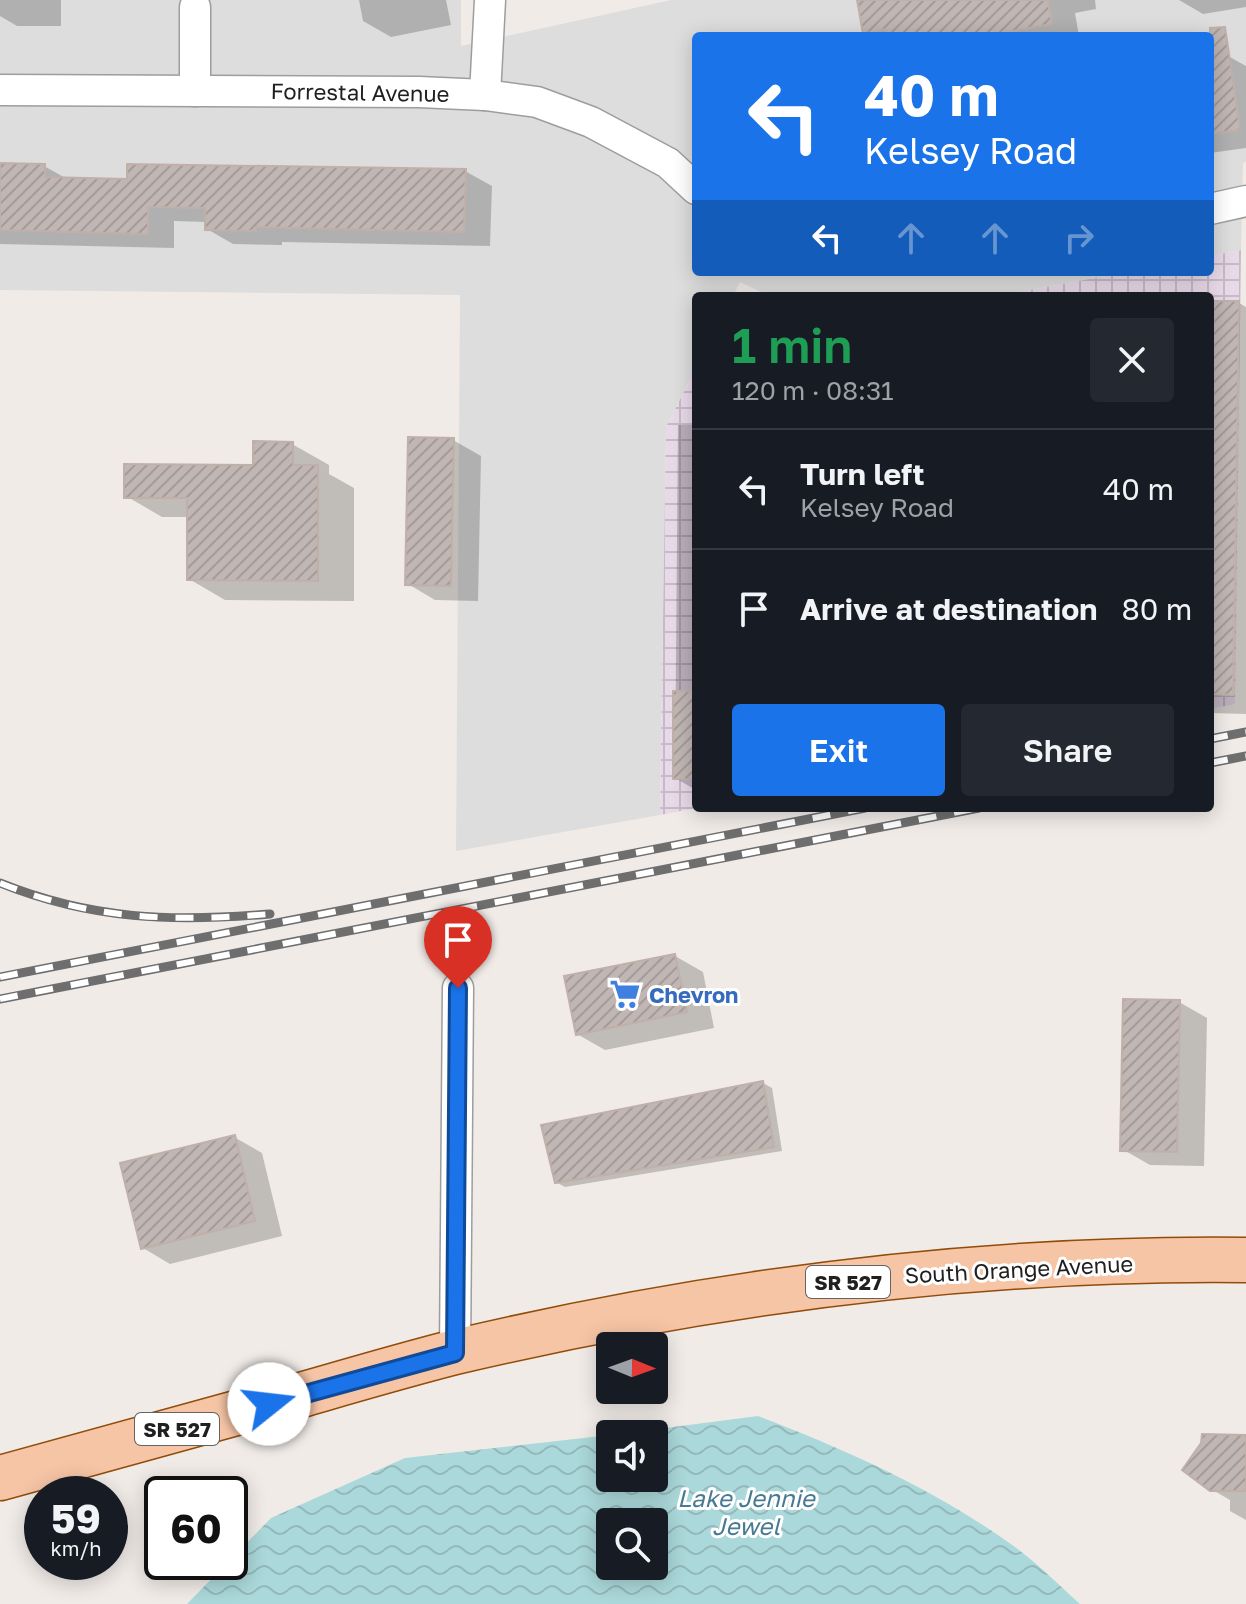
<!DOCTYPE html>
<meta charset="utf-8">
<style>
body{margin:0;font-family:"Golos Text",sans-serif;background:#242831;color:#f1f3f6;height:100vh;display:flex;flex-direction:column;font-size:30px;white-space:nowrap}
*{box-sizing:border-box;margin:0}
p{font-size:26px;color:#9ea1a6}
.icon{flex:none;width:44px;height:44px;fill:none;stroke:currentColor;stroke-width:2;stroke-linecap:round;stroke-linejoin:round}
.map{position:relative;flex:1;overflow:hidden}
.drawer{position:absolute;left:692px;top:292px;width:522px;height:520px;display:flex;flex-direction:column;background:#171b24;border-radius:8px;box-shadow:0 4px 20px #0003}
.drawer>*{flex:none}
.banner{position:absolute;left:692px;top:32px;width:522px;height:244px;border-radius:8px;box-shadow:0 4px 20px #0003;background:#1a73e8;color:#fff;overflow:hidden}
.needle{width:52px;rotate:91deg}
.fabs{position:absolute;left:596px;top:1332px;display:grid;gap:16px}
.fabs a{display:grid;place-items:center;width:72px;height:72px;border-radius:8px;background:#171b24;box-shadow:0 4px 20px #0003;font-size:40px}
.speed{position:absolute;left:24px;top:1476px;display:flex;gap:16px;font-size:40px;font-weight:700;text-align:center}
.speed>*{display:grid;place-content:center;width:104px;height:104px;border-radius:50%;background:#171b24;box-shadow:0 4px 20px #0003;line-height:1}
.speed small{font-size:20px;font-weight:400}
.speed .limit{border:4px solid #111;border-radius:12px;background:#fff;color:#111}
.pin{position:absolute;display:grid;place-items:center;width:68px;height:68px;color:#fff;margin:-82px -34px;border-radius:50% 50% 50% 0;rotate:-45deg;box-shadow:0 0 8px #0007}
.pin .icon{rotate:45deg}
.me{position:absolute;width:88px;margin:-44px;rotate:74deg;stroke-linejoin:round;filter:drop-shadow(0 0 6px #0008)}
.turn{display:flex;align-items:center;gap:28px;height:168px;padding:0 40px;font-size:36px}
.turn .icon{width:104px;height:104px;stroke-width:2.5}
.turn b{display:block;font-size:56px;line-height:68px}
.lanes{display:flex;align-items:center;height:76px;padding:0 40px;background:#0003;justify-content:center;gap:40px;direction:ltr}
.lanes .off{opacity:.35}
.round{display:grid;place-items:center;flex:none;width:84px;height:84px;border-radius:8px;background:#242831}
.head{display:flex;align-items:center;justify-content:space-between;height:136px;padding:0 40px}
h1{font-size:48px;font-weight:600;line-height:60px;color:#1e9e55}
.primary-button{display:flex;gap:16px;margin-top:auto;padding:16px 40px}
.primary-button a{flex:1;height:92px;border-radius:8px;background:#1a73e8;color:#fff;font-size:32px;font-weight:600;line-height:92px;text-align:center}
.primary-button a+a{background:#242831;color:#f1f3f6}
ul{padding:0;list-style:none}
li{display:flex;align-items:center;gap:24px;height:120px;padding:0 40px;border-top:2px solid #363941}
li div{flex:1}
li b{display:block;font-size:30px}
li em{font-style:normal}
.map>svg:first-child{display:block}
.residential{fill:#dedddd}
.industrial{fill:url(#industrial-grid)}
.water{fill:url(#water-waves);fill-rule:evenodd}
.shadow{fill:#0003}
.building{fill:url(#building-hatch);stroke:#c1b0aa;stroke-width:2}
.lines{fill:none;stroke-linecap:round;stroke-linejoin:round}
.minor-casing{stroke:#9d9d9d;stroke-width:33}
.primary-casing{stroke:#914c0a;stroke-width:47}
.minor{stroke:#fff;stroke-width:30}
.primary{stroke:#f6c5a6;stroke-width:44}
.rail-casing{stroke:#6e6e6e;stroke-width:9}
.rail{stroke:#fff;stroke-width:6;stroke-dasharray:18;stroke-linecap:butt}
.route-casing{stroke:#114b97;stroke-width:20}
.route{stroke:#1a73e8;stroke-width:14}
.labels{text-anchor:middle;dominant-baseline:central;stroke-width:6;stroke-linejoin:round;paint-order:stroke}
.shield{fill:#fff;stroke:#636363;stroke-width:2}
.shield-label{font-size:20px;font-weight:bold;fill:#202020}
.street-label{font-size:22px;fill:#202020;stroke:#fff}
.shop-label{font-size:22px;font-weight:bold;fill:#366cbe;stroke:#fff;text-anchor:start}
.water-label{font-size:24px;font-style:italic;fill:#487b93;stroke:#fff}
</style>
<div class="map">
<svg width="1246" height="1604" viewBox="0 0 1246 1604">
<defs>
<pattern id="industrial-grid" width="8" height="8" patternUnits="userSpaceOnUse" patternTransform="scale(2)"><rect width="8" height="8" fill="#e8d9e8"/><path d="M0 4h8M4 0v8" fill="none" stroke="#c7bac7"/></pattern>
<pattern id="water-waves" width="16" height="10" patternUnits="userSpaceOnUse" patternTransform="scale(2)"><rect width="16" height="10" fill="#abd8da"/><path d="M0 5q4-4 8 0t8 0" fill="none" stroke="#93b9bb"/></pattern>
<pattern id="building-hatch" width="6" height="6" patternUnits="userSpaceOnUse" patternTransform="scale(2)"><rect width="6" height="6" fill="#c0b6b4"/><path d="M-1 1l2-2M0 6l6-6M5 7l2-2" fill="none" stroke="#a59c9a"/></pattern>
</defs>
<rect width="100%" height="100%" fill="#f0ebe7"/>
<!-- residential -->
<path class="residential" d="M0 0H461V46L671 0H1246V162L1243 163 1241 250 1210 256V36H696V272H1126L999 296H769L740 282 733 296H696V368L666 427 660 815 456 851 460 295 0 290Z"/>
<!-- industrial -->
<g class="industrial">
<path d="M1241 250 1235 704 1210 709V296H999L1126 272H1210V256Z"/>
<path d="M696 368 697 808 660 815 666 427Z"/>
</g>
<!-- water -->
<path class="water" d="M758 1416C849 1451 936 1490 1015 1547 1038 1564 1059 1585 1080 1604H187L271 1518 405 1458 610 1435V1478H654V1434H619ZM610 1522H654V1566H610Z"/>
<!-- shadow -->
<g class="shadow">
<path d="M0 0H61V26H17L0 16Z"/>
<path d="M359 0H446L451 25 391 37 363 21Z"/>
<path d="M859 0H1095L1096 9 1075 13 1079 36H871L865 32Z"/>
<path d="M1179 0H1246V7L1203 14Z"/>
<path d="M716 32 790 33 795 36H716Z"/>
<path d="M1228 56 1246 66V148L1210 153V59Z"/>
<path d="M0 165 44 166 69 180 129 181 465 171 492 186 490 246 282 242V245L233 244 207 229V222L174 221V248L0 244Z"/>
<path d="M1210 303H1239L1246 307V714L1210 713Z"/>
<path d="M678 425H696V790L675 778Z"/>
<path d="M453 440 481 456 478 601 435 600 408 584Z"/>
<path d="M292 444 329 465V474L354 488V601L225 600 189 579V517H162L126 496 255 467Z"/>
<path d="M675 956 703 972 714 1028 605 1050 577 1034Z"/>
<path d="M1179 1002 1207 1018 1204 1166 1150 1165 1122 1149Z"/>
<path d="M763 1083 772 1088 782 1151 565 1187 556 1182Z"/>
<path d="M234 1137 262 1153 282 1236 170 1264 143 1248Z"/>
<path d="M1246 1437V1520L1230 1511V1500L1211 1489Z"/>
</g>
<!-- building -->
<g class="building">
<path d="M857 0H1048L1052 24 983 36H888L886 29 863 34Z"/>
<path d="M1225 27 1240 130 1210 134V28Z"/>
<path d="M0 163 45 164V177L127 179V164L466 169 464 232 256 227V231L205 230V208L148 207V234L0 230Z"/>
<path d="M1210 301H1239L1233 695 1210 694Z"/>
<path d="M408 437 454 438 451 586 405 585Z"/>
<path d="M253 441 293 442V465H318V581L187 580V498H124V464L253 465Z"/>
<rect x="673" y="691" width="23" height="88"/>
<path d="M675 954 687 1012 576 1035 564 976Z"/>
<path d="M1123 999 1180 1000 1177 1152 1120 1151Z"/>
<path d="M763 1081 774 1147 555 1183 541 1125Z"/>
<path d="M235 1135 255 1221 141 1249 120 1163Z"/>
<path d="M1202 1434 1246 1435V1491H1210L1182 1470 1201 1443Z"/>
</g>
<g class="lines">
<!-- minor casing -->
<g class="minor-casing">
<g id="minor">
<path d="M195 7V91"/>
<path d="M0 90 419 92 485 95 537 102 591 122 668 163 696 189"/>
<path d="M485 95 490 0"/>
<path d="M1210 209 1246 201"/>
<path d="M455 1353 458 988"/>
</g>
</g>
<!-- primary casing -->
<g class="primary-casing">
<path id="primary" d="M0 1478C101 1450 201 1423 301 1395 353 1380 404 1365 455 1352 714 1291 980 1257 1246 1260"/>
</g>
<!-- minor -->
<use href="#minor" class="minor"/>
<!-- primary -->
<use href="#primary" class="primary"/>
<!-- rail casing -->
<g class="rail-casing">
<g id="rail">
<path d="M1210 739 1246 732"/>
<path d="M1210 763 1246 756"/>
<path d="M0 883C92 920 172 922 270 914"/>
<path d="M0 977 865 808"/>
<path d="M0 999 979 808"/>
</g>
</g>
<!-- rail -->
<use href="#rail" class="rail"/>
</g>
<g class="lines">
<!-- route casing -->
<g class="route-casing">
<path id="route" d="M269 1404 455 1353 458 988"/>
</g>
<!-- route -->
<use href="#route" class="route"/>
</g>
<!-- icons -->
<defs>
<g id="supermarket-bare" transform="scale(2.4)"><path d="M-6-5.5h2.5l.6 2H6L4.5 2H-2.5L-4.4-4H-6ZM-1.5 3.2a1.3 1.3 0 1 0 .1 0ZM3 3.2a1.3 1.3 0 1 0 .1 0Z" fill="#3f7fe0" stroke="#fff" stroke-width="2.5" paint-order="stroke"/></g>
</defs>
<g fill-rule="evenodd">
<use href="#supermarket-bare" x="625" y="994"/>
</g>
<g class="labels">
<!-- shield labels -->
<g class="shield">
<rect x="806" y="1266" width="84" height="32" rx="6"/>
<rect x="135" y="1413" width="84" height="32" rx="6"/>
</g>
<g class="shield-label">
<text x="848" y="1282">SR 527</text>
<text x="177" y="1429">SR 527</text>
</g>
<!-- street labels -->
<g class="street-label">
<text transform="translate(360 92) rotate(1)">Forrestal Avenue</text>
<text transform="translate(1019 1269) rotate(-3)">South Orange Avenue</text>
</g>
<!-- shop labels -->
<g class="shop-label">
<text x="649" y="994">Chevron</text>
</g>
<!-- water labels -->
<g class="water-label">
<text x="746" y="1497">Lake Jennie<tspan x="746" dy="28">Jewel</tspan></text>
</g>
</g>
</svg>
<div class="fabs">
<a><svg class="needle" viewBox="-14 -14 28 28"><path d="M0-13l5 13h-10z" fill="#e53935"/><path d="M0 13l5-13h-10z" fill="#9ea1a6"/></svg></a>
<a><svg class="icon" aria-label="sound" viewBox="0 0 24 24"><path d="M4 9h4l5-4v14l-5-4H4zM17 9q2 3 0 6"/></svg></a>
<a><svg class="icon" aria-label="search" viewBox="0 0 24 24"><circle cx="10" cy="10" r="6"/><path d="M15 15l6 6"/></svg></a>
</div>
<div class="speed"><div>59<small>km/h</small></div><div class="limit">60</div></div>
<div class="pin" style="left:458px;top:988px;background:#d93025"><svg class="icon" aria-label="arrive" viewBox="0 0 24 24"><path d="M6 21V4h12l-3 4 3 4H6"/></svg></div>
<svg class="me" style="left:269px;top:1404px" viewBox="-20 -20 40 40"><circle r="19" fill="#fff"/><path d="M0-13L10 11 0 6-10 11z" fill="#1a73e8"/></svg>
<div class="banner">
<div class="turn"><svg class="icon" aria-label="left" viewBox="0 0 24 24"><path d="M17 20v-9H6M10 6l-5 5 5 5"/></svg><div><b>40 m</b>Kelsey Road</div></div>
<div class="lanes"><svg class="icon" aria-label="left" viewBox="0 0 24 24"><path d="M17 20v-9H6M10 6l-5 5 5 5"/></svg><svg class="icon off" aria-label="ahead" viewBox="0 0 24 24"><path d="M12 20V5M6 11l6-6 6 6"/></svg><svg class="icon off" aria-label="ahead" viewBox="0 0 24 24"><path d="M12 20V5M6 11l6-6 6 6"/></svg><svg class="icon off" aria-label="right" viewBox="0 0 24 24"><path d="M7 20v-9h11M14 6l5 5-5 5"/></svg></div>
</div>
<section class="drawer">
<div class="head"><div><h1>1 min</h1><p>120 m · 08:31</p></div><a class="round"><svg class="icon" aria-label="close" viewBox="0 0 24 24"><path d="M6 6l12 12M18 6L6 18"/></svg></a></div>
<ul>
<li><svg class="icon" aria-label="left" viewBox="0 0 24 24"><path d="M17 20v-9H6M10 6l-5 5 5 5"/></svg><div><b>Turn left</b><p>Kelsey Road</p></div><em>40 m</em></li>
<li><svg class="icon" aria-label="arrive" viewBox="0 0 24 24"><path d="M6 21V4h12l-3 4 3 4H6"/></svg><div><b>Arrive at destination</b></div><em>80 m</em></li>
</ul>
<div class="primary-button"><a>Exit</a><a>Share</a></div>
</section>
</div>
